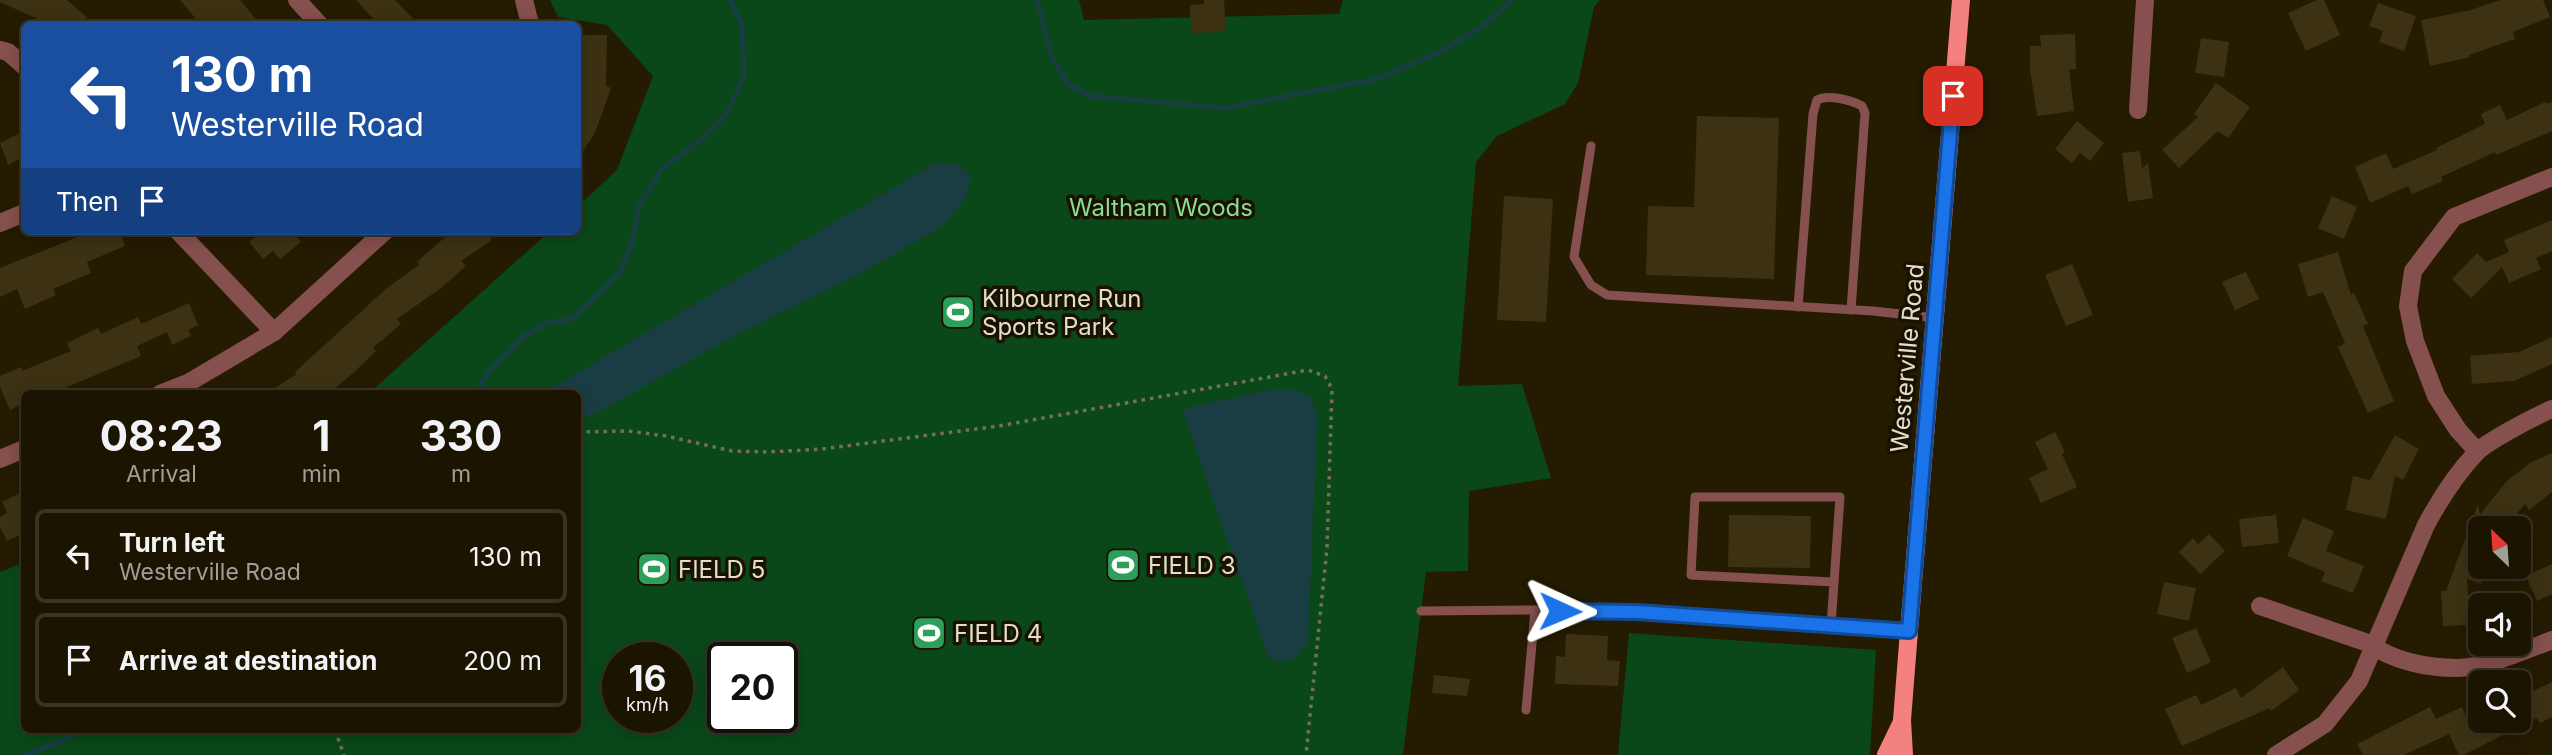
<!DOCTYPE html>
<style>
body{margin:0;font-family:Inter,sans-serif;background:#28210f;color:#f1f3f6;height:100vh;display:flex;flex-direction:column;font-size:26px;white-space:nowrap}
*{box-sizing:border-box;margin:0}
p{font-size:23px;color:#a09e99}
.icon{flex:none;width:38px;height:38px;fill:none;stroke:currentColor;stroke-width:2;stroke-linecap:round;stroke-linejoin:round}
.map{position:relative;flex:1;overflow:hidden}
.drawer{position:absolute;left:21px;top:390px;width:560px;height:343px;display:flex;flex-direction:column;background:#1b1400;border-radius:10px;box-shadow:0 4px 18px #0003,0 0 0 2px #393322}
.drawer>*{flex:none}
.guide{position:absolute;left:21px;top:21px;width:560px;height:214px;border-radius:10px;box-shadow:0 4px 18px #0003,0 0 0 2px #393322;background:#1a4fa0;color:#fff;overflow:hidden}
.needle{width:46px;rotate:335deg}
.fabs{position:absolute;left:2468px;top:516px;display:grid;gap:14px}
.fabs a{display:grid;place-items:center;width:63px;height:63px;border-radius:10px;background:#1b1400;box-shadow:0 4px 18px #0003,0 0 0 2px #393322;font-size:35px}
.speed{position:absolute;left:602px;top:642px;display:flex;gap:14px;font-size:35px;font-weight:700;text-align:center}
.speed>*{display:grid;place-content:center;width:91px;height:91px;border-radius:50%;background:#1b1400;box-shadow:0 4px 18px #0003,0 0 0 2px #393322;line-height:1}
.speed small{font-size:18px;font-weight:400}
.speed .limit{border:4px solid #111;border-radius:10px;background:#fff;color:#111}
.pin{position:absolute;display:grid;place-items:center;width:60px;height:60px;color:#fff;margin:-30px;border-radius:14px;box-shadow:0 4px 10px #0006}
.me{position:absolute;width:77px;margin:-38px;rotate:91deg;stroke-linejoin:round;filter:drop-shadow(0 0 5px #0008)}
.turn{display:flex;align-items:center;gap:24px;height:147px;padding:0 35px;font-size:32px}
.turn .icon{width:91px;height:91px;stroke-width:2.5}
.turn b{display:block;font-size:49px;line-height:60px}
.then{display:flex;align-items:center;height:66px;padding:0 35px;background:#0003;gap:14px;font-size:26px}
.eta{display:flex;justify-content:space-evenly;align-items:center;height:119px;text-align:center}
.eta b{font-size:42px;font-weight:700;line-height:49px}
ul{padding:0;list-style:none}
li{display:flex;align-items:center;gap:21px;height:94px;margin:0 14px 10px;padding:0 21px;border:4px solid #393322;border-radius:10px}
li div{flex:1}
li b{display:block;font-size:26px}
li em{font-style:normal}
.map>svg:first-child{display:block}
.green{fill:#0a4819;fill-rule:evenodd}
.water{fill:#1a3d44}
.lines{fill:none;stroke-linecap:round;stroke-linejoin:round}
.stream{stroke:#1a3d44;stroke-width:5}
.building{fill:#3c3213}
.path{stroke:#766f58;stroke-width:3.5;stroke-dasharray:3.5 5;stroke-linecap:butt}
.lane{stroke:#86504e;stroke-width:9}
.street{stroke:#86504e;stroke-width:18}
.primary{stroke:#f2817f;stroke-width:18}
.route-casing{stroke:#114b97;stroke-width:18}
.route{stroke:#1a73e8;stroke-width:12}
.labels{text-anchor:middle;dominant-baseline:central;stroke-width:7;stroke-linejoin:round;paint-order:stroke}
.park-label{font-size:24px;fill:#87dd91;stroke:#191200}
.poi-label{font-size:24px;fill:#e3decc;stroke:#191200;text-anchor:start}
.street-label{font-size:24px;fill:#e3decc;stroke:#191200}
</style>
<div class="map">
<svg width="2552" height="755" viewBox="0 0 2552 755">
<rect width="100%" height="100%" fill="#241b00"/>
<!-- green -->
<g class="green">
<path d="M550 0H1079L1084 20 1339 14 1343 0H1600L1594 7 1578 83 1565 104 1497 136 1476 162 1458 386 1522 384 1551 478 1469 491 1468 571 1426 572 1403 755H0V572L24 562V730H578V394H368L550 231H578V206L617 170 653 76 607 25 558 17ZM618 658H677V718H618ZM723 658H782V718H723Z"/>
<path d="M1629 633 1876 650 1870 755H1618Z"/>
</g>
<!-- water -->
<g class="water">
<path d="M936 163H956L971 175 966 198 941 227 861 273 734 336 593 415 578 417V394H541Z"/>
<path d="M1269 390H1295L1311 397 1317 417 1308 642 1296 658 1279 662 1268 657 1182 409Z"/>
</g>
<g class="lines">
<!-- stream -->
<g class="stream">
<path d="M1037 0 1051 56 1068 84 1091 96 1224 108 1377 79 1440 52 1485 24 1512 0"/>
<path d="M476 394 485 376 524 336 549 322 571 320 620 273 632 242 639 206 662 169 702 139 726 115 744 77 742 24 730 0"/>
<path d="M26 755 63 740 78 730"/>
</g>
</g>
<!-- building -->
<g class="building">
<path d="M0 0H67L87 17 81 24H49L0 2Z"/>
<path d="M180 0H240L260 24H200Z"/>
<path d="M356 0H395L418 24H378Z"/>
<path d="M1204 0H1224L1226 32 1191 33 1190 5 1204 4Z"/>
<path d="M2317 0H2324L2340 35 2306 51 2288 13Z"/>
<path d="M2500 0H2543L2550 17 2513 32 2515 39 2469 55 2470 57 2430 66 2421 20 2471 10Z"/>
<path d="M2378 3 2416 16 2404 51 2379 42 2383 31 2369 26Z"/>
<path d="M2075 34 2076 69H2069L2074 111 2037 116 2030 69V46H2041L2040 35Z"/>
<path d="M578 35H607L606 86 611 88 595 133 578 159Z"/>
<path d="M2201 38 2229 42 2224 77 2195 73Z"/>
<path d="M2216 83 2250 107 2228 138 2218 131 2179 168 2162 150 2198 117 2194 114Z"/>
<path d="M2545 102 2546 104 2552 102V131L2496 155 2495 152 2441 177 2443 181 2412 194 2408 186 2370 203 2355 167 2386 153 2393 169 2437 150 2436 148 2485 124 2481 114 2500 105 2507 120Z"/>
<path d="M1697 116 1779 118 1774 279 1646 275 1648 206 1694 207Z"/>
<path d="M2077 121 2104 143 2090 161 2080 153 2072 163 2055 149Z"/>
<path d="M24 131V157L8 165 0 143Z"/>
<path d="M2140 151 2142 168 2148 163 2153 198 2128 202 2122 153Z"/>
<path d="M1504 196 1553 199 1546 322 1497 320Z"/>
<path d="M2332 196 2357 207 2344 239 2318 228Z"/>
<path d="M2552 220V251L2536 258 2541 269 2509 283 2502 267 2471 298 2452 279 2477 253 2486 262 2509 252 2504 240Z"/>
<path d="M93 231H119L125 246 87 262 91 273 53 289 56 295 25 309 17 289 0 297V268Z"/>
<path d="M262 231H292L301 242 280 259 273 251 263 259 249 242Z"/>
<path d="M452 231H486L492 240 461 261 466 266 441 288 397 319 401 324 373 348 376 351 353 373 328 394H265L297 374 295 372 387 288 420 264 417 262Z"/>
<path d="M2338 252 2351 295 2354 293 2368 324 2363 326 2394 401 2368 413 2338 347 2345 343 2323 292 2308 297 2298 264Z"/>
<path d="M2072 264 2093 315 2066 326 2045 275Z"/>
<path d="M2246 272 2259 299 2235 310 2222 282Z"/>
<path d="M189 303 198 325 188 330 191 336 172 345 167 332 137 346 141 356 50 394H24V403L10 410 0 387V376L21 367 22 371 71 351 67 343 98 328 101 334 138 317 141 324Z"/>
<path d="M2552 337V364L2514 381 2472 384 2470 356 2519 352Z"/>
<path d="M2055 432 2065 452 2062 454 2077 487 2041 503 2029 478 2048 469 2035 442Z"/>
<path d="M2395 435 2419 449 2403 480 2395 476 2386 519 2346 510 2353 476 2370 480Z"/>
<path d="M2552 453V492L2529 510 2525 504 2505 528H2480V567H2488L2481 584 2467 579 2470 625 2443 626 2441 591H2446L2478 504 2480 514 2507 481 2530 463Z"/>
<path d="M20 493 24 502V533L7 541 0 527V517L7 513 2 502Z"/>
<path d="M1729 515 1811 516 1810 568 1728 567Z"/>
<path d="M2276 515 2279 543 2242 547 2239 519Z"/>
<path d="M2303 518 2334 531 2326 551 2364 566 2353 593 2321 581 2325 572 2287 556Z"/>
<path d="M2209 534 2225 551 2200 574 2179 552 2193 538 2198 544Z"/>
<path d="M2552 564V594L2537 601 2526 576Z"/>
<path d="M2164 582 2196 588 2189 621 2157 614Z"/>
<path d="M2196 628 2211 662 2187 673 2172 638Z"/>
<path d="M1566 634 1608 636 1607 660 1620 661 1618 686 1555 684 1556 656 1565 657Z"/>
<path d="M2283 667 2299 690 2271 711 2270 708 2182 746 2165 709 2196 695 2201 705 2236 688 2241 698Z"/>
<path d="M1434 675 1470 679 1467 696 1432 693Z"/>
<path d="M2552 682V717L2540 723 2537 718 2463 755H2459L2449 734 2404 755H2363L2357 744 2430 707 2436 719 2462 707 2468 721 2478 716 2480 721H2518V698Z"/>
</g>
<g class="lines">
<!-- path -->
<g class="path">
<path d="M578 432 628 431 666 436 732 451 768 452 822 449 999 426 1308 370 1325 376 1332 389 1327 548 1306 755"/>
<path d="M335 730 344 755"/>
</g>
<!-- lane -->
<g class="lane">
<path d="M1591 146 1574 257 1591 285 1607 295 1873 311 1936 318"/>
<path d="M1798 307 1813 114 1817 100C1828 94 1851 100 1862 106L1865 113 1851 310"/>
<path d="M1421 611 1535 610"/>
<path d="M1831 626 1840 497H1695L1691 575 1834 582"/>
<path d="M1526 710 1535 610 1637 612 1909 631"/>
</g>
<!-- street -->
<g class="street">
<path d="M297 0 319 24"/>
<path d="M524 0 530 24"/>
<path d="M0 50 8 52 24 66"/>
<path d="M2138 110 2145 0"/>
<path d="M0 223 24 213"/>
<path d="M178 231 274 332"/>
<path d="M160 394 188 383 274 332 385 231"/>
<path d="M2477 451 2458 430 2436 396 2415 341 2408 306 2413 271 2454 217 2552 177"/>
<path d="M0 459 24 449"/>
<path d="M2260 606 2368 643C2393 661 2427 668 2457 668 2485 668 2526 650 2552 640"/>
<path d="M2276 755 2325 724 2359 681 2426 525C2439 501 2457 473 2476 453 2487 441 2536 416 2552 409"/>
</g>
<!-- primary -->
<g class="primary">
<path d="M1886 755 1901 724"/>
<path d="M1904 755 1902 720 1909 631 1961 0"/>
</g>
</g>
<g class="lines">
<!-- route casing -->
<g class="route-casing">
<path id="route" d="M1560 611 1637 612 1909 631 1953 96"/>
</g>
<!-- route -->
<use href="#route" class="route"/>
</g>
<!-- icons -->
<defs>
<g id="stadium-square" transform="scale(1.75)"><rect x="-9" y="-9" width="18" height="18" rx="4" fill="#2e9e5b" stroke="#191200"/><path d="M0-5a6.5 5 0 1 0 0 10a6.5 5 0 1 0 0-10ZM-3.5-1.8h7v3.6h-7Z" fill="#fff"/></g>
</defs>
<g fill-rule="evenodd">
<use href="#stadium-square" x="958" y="312"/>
<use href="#stadium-square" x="1123" y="565"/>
<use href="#stadium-square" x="654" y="569"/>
<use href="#stadium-square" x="929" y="633"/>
</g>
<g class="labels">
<!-- park labels -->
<g class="park-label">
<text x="1161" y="207">Waltham Woods</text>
</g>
<!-- poi labels -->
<g class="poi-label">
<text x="982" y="298">Kilbourne Run<tspan x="982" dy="28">Sports Park</tspan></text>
<text x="1148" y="565">FIELD 3</text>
<text x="678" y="569">FIELD 5</text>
<text x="954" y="633">FIELD 4</text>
</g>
<!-- street labels -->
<g class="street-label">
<text transform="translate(1907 358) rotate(-85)">Westerville Road</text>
</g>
</g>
</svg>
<div class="fabs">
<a><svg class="needle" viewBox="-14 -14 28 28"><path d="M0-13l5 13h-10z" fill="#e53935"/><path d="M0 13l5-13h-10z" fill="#a09e99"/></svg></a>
<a><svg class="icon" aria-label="sound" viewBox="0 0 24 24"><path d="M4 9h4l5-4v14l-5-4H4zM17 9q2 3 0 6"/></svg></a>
<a><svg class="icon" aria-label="search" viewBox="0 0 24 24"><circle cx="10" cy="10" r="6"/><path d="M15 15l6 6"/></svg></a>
</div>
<div class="speed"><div>16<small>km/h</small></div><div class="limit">20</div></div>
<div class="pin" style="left:1953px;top:96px;background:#d93025"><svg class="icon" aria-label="arrive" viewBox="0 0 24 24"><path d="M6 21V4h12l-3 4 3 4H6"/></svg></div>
<svg class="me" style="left:1560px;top:611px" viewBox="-20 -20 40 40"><path d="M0-17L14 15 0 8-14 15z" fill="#1a73e8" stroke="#fff" stroke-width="4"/></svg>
<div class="guide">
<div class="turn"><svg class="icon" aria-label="left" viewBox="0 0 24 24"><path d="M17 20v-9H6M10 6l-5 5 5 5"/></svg><div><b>130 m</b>Westerville Road</div></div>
<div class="then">Then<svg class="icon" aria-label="arrive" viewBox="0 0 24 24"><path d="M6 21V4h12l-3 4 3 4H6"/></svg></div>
</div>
<section class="drawer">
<div class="eta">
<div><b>08:23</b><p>Arrival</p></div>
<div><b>1</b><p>min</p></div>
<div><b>330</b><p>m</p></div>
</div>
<ul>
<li><svg class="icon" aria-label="left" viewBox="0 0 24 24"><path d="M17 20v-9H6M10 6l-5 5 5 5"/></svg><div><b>Turn left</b><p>Westerville Road</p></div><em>130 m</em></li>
<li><svg class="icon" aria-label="arrive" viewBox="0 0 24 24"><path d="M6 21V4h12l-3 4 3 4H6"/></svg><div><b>Arrive at destination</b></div><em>200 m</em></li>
</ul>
</section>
</div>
